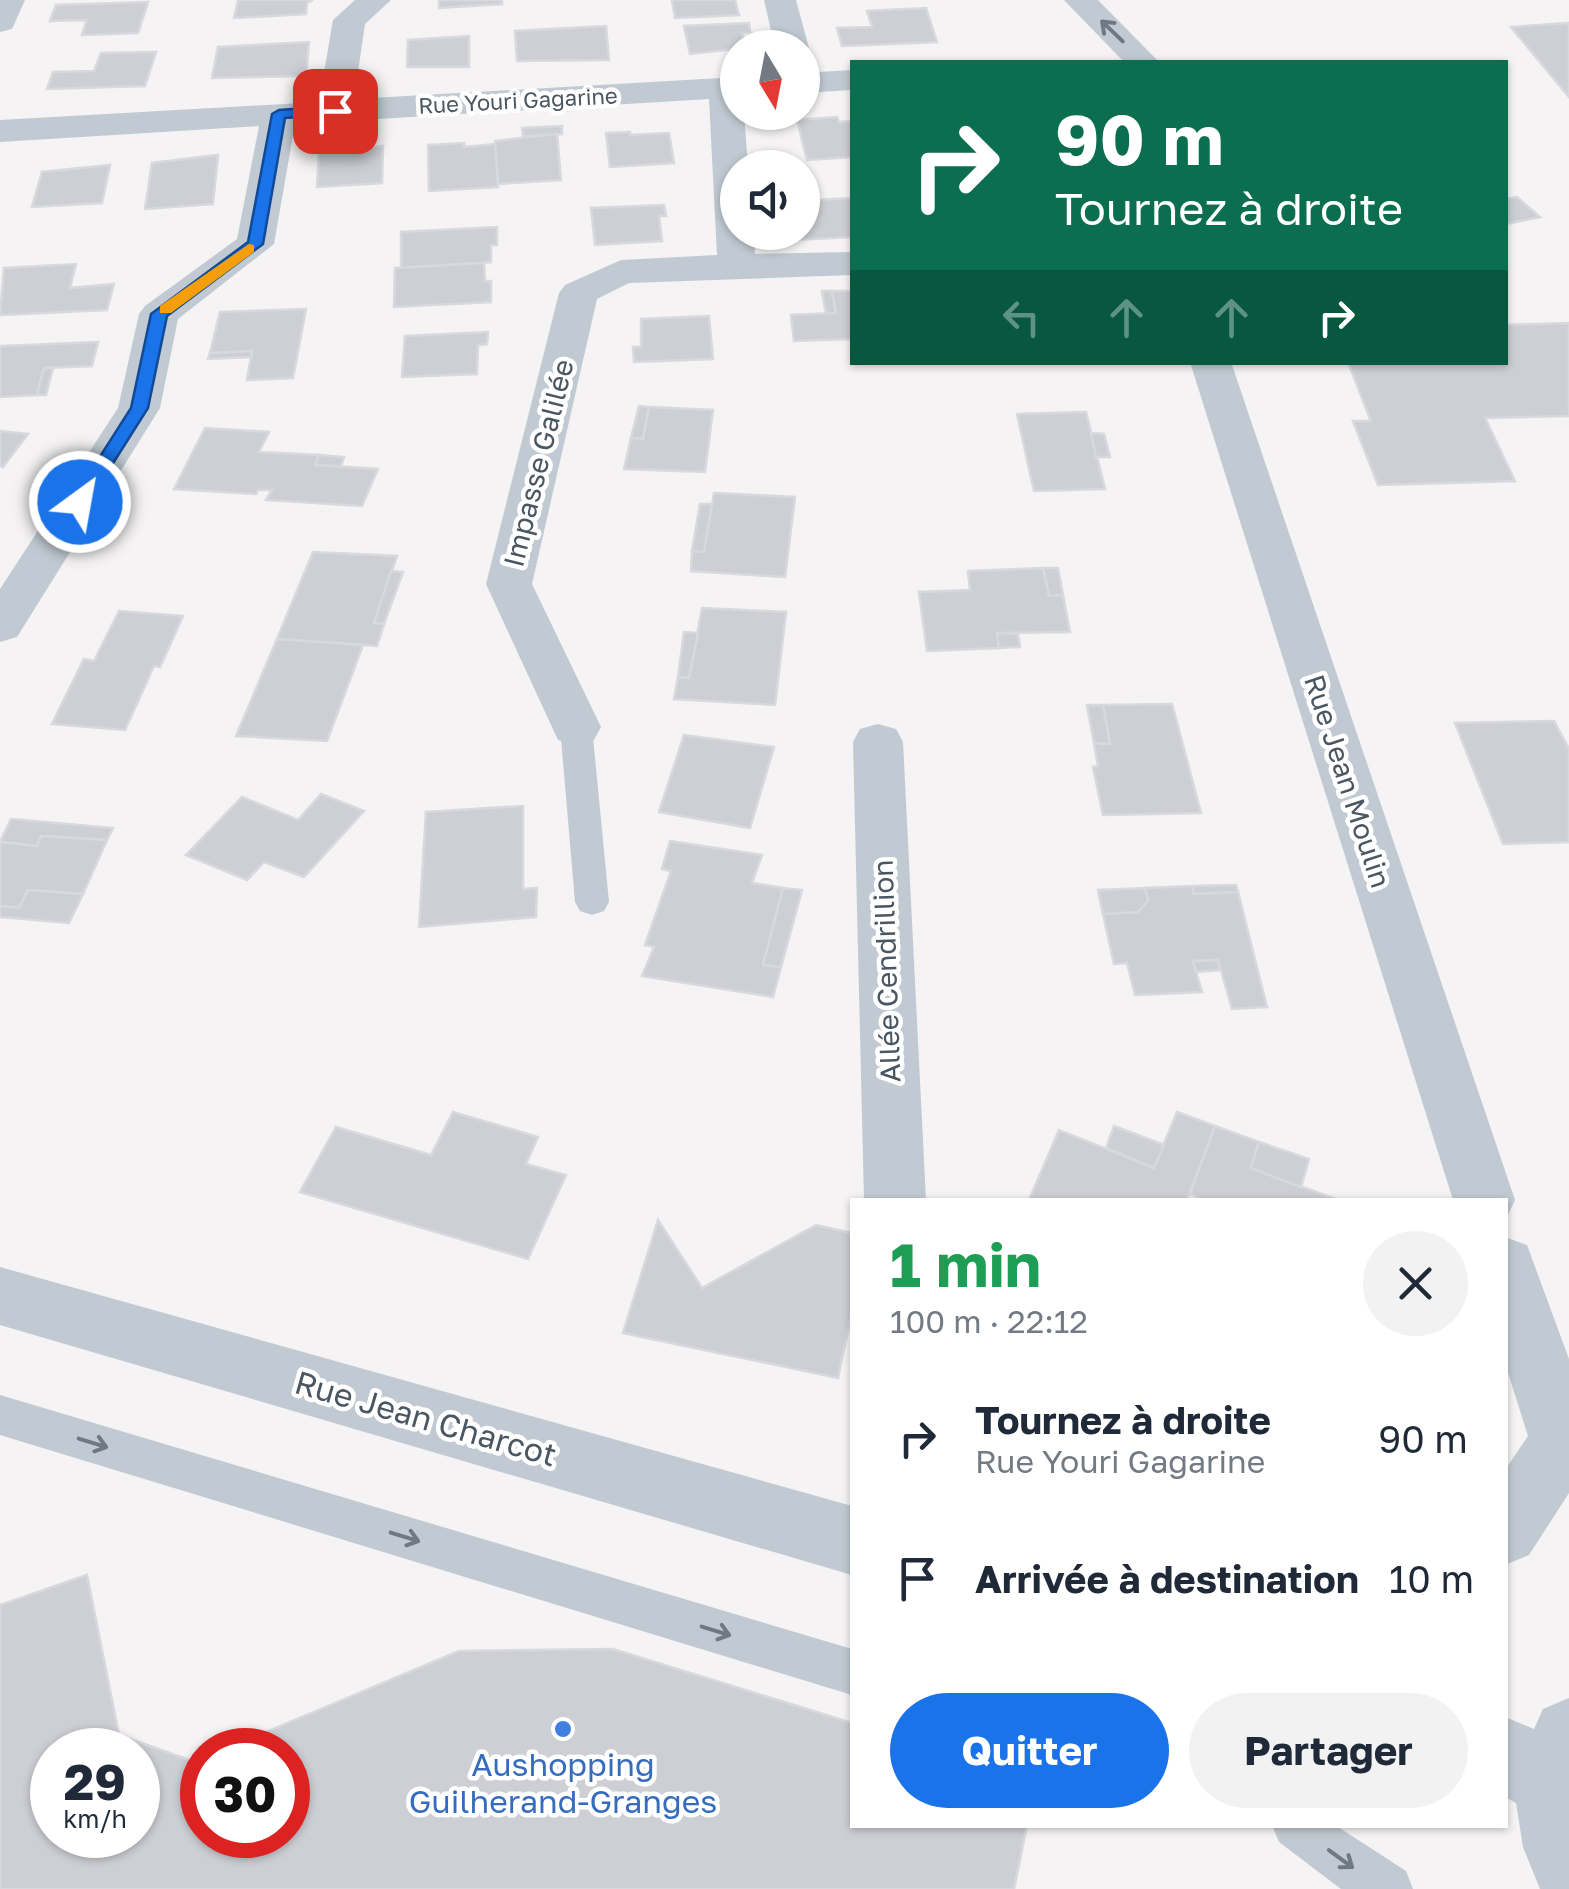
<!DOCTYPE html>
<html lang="fr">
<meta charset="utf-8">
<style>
body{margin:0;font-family:"Golos Text",sans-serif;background:#f2f2f3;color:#1f2937;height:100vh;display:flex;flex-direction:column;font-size:38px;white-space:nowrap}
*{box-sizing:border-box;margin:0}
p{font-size:32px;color:#747a83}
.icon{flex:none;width:55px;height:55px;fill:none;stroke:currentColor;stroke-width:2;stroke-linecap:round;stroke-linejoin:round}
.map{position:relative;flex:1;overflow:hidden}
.panel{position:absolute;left:850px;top:1198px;width:658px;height:630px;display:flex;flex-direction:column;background:#fff;border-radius:0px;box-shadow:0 2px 8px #0004}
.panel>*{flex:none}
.top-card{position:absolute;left:850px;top:60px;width:658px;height:305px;border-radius:0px;box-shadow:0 2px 8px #0004;background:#0b6e4f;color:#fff;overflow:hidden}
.needle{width:65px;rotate:170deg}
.controls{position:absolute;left:720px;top:30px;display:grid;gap:20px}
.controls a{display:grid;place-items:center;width:100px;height:100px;border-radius:50%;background:#fff;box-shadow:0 2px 8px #0004;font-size:50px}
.speed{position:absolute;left:30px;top:1728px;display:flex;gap:20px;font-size:50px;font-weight:700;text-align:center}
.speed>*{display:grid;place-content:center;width:130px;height:130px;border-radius:50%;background:#fff;box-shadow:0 2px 8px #0004;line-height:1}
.speed small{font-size:25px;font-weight:400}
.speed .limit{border:15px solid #d22;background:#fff;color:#111}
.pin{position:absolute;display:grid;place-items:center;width:85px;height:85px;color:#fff;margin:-42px;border-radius:20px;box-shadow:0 5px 15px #0006}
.me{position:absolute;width:110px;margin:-55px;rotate:32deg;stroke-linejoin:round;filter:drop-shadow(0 0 8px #0008)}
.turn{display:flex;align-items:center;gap:35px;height:210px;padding:0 40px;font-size:45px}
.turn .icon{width:130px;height:130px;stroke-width:2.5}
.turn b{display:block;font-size:70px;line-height:85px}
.lanes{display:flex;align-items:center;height:95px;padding:0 40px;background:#0003;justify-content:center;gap:50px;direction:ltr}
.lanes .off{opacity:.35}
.round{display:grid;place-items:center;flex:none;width:105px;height:105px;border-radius:52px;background:#f2f2f3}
.summary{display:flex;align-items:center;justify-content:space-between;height:170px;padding:0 40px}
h1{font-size:60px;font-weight:700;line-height:75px;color:#1e9e55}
.primary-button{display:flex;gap:20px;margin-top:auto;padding:20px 40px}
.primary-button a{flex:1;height:115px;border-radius:60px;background:#1a73e8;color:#fff;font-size:40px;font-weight:700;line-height:115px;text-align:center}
.primary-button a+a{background:#f2f2f3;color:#1f2937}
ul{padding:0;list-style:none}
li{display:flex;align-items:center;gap:30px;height:140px;padding:0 40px}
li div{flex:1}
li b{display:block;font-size:38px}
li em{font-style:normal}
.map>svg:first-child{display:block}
.building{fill:#cdcfd5;stroke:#d7d9de;stroke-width:2.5;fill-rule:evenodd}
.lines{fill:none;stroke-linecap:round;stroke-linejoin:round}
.lane{fill:#c1cad2;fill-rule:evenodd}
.street{fill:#c1cad2;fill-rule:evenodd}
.oneway{stroke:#6e7983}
.route{fill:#1a73e8;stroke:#114b97;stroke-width:2.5}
.slow{fill:#f59e0b}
.shop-dot{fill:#3f7fe0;stroke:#fff;stroke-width:4}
.labels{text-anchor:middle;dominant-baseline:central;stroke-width:9;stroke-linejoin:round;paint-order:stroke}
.far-street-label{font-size:22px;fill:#4a5661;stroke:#fff}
.street-label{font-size:28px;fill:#4a5661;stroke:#fff}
.near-street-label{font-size:32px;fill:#4a5661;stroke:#fff}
.near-shop-label{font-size:32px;fill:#366cbe;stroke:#fff}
</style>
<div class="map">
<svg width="1569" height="1889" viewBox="0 0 1569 1889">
<rect width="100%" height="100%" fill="#f5f3f3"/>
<!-- building -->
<g class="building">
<path d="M238 0H313L307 3 306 14 234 18Z"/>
<path d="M439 0H502V4L439 8Z"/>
<path d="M672 0H735L739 15 675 18Z"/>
<path d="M148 2 138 33 82 35 87 20 50 21 56 5Z"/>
<path d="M926 8 937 42 842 46 837 28 872 27 867 11Z"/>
<path d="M749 23 750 32 742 33 745 48 690 54 684 26Z"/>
<path d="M1569 23V97L1511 27Z"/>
<path d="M606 26 609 60 517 61 515 31Z"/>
<path d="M469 36V67H407L408 40Z"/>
<path d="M309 42 306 76 212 78 218 47Z"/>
<path d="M156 52 145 86 47 89 53 72 94 71 101 53Z"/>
<path d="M837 117 839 122 852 121V157L807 160 797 120Z"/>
<path d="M562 126V134L523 136 522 128Z"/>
<path d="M630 132V135L669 133 674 163 610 167 606 133Z"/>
<path d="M557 134 561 180 498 184 495 141Z"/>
<path d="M464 143V147L495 144 498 187 429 191 428 145Z"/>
<path d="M383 146 382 183 317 187 319 153Z"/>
<path d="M218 155 213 204 145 209 152 163Z"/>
<path d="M110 165 102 203 32 207 42 172Z"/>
<path d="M1517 197 1540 217 1506 224 1505 199Z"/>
<path d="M852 198V237L793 240 792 232H802V201Z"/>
<path d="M664 205 666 216H659L662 241 595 245 591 208Z"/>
<path d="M497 227V245H491V262L401 268V232Z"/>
<path d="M484 263 485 281H491V302L394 307 395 268Z"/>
<path d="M76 264 70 288 114 284 107 310 0 315 4 268Z"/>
<path d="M822 291H832L836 313 826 314Z"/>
<path d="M832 291H852V339L794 341 791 315 836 313Z"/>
<path d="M306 309 293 378 247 380 252 351 210 353 220 312Z"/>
<path d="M709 316 713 359 634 362 633 347H641V319Z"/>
<path d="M1569 323V416L1485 418 1515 481 1378 485 1353 421H1371L1348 362H1505V325Z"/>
<path d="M488 332 487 344 478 345 477 374 402 377 405 336Z"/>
<path d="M98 342 92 366 44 368 37 395 0 397V346Z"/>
<path d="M252 351 251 357 208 359 210 353Z"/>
<path d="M44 368H53L46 395H37Z"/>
<path d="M639 406 649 407 643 439 631 438Z"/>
<path d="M649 407 713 410 705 472 624 469 631 438 643 439Z"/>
<path d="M1086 412 1105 489 1034 491 1017 414Z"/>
<path d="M205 428 269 432 259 452 319 455 315 465 378 469 362 506 266 500 272 490H258L256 494 174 489Z"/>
<path d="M0 431 28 434 3 467 0 466Z"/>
<path d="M1091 433 1104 434 1110 457H1096Z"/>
<path d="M319 455 344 457 341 466 315 465Z"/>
<path d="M714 493 795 497 785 577 691 571 692 551 704 552Z"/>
<path d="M700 504H712L704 552 692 551Z"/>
<path d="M313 552 397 556 374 623 384 624 377 646 277 639Z"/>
<path d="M1043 568H1058L1063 595 1049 596Z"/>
<path d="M1043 568 1049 596 1063 595 1070 632 997 633 999 648 927 651 919 592 970 590 968 571Z"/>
<path d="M391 571 403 572 384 624 374 623Z"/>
<path d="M702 608 786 612 775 705 674 699 678 677 689 678Z"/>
<path d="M119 611 183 616 160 667 154 666 125 730 52 724 84 659 94 661Z"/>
<path d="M684 632 698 633 689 678 678 677Z"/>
<path d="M997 633 1018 634 1020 647 999 648Z"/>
<path d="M277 639 363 645 327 741 236 736Z"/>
<path d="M1172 704 1201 813 1103 815 1093 767 1098 766 1094 743 1110 744 1103 705Z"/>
<path d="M1087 705H1103L1110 744 1094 743Z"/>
<path d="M1554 721 1569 749V842L1503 844 1455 723Z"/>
<path d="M684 735 774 747 750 828 659 812Z"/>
<path d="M321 794 364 811 304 877 264 862 247 880 186 855 242 797 298 820Z"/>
<path d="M523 806V889L537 888 536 917 419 927 426 812Z"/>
<path d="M11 819 113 828 107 840 41 836 37 846 0 842Z"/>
<path d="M41 836 107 840 83 894 28 890 19 908 0 906V842L37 846Z"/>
<path d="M670 841 762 855 752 883 783 888 763 965 781 967 773 997 642 976 654 947 645 945 671 871 662 869Z"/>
<path d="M1236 885 1238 892 1193 894V886Z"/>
<path d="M1193 886V894L1238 892 1267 1007 1232 1009 1218 960 1193 961 1202 992 1135 995 1127 963 1114 964 1103 914 1138 912 1148 901 1145 888Z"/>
<path d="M783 888 802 890 781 967 763 965Z"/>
<path d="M1145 888 1148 901 1138 912 1103 914 1098 890Z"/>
<path d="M28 890 83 894 69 923 0 917V906L19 908Z"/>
<path d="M1218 960 1220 970 1196 972 1193 961Z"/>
<path d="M453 1112 538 1137 526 1164 566 1175 528 1259 300 1192 336 1127 431 1155Z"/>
<path d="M1177 1112 1215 1126 1187 1200H1029L1059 1130 1154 1168Z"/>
<path d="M1114 1126 1164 1145 1154 1168 1106 1148Z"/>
<path d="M1215 1126 1259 1142 1251 1168 1338 1200H1203L1190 1194Z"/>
<path d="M1259 1142 1309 1159 1301 1187 1251 1168Z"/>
<path d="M658 1220 702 1288 816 1225 852 1233V1311L838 1378 623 1333Z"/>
<path d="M87 1575 119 1735 195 1762 202 1759V1835H288V1750H223L459 1651 613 1649 852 1723V1825H1027L1014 1889H0V1605ZM52 1750H138V1835H52Z"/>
</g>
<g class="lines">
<!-- lane -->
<g class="lane">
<path d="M576 716 587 719 592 727 609 902 604 911 592 915 580 911 575 902 560 727 565 719Z"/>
<path d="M0 1395 852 1649V1695L0 1435Z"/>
<path d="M1272 1825H1335L1406 1871 1413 1889H1341L1279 1842Z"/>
</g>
<!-- street -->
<g class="street">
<path d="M0 0H25L12 29 0 32Z"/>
<path d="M355 0H391L365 24 354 99 738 77V112H744L748 168H738V232H754L755 254 852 252V275L629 283 597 299 532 584 601 727 594 740 576 745 558 740 486 584 559 293 565 285 621 260 717 255 709 99 295 124 274 244 178 319 160 408 17 637 0 642V589L118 408 139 314 145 306 237 239 259 126 0 142V120L319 102 333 20Z"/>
<path d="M764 0H796L809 48 804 55 802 48H775Z"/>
<path d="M1064 0H1098L1159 62H1124Z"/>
<path d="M852 70V90L802 93V73Z"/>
<path d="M1190 362H1231L1515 1200 1506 1219 1505 1200H1453Z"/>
<path d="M878 724 896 729 903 742 926 1200H864L853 742 860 729Z"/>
<path d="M1505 1237 1527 1245 1569 1359V1493L1529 1555 1505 1565V1470L1528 1436 1505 1363Z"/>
<path d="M0 1267 852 1506V1575L0 1325Z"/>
<path d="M1569 1698V1889H1540L1523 1847 1516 1803 1505 1797V1717L1534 1729 1543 1709Z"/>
</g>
</g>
<!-- one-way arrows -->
<defs><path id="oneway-shaft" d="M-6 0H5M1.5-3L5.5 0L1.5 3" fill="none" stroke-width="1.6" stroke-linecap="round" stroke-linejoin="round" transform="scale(2.5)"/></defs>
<g class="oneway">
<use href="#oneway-shaft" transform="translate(1112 31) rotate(-136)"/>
<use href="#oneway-shaft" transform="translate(93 1443) rotate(17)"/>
<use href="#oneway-shaft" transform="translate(405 1537) rotate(17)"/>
<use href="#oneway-shaft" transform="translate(716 1631) rotate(17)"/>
<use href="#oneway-shaft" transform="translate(1341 1859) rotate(36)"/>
</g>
<!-- route -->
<path class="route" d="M335 106 342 111 340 114 285 118 263 244 167 316 148 408 86 506H73L71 502 131 408 151 314 248 242 272 114 279 110Z"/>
<!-- slow -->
<path class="slow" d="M249 244 254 245V252L171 313H160V306Z"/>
<!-- markers -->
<circle class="shop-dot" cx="563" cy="1729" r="10"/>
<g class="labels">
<!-- far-street labels -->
<g class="far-street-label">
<text transform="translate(518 100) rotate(-3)">Rue Youri Gagarine</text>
</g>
<!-- street labels -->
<g class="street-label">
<text transform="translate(538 463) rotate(-76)">Impasse Galilée</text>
<text transform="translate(1348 781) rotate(72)">Rue Jean Moulin</text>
<text transform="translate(886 971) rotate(-92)">Allée Cendrillion</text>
</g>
<!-- near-street labels -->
<g class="near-street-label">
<text transform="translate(426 1418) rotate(16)">Rue Jean Charcot</text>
</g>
<!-- near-shop labels -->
<g class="near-shop-label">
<text x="563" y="1764">Aushopping<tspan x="563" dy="37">Guilherand-Granges</tspan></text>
</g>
</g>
</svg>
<div class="controls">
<a><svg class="needle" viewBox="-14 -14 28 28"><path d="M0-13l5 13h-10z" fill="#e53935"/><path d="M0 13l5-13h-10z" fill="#747a83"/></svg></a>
<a><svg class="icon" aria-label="sound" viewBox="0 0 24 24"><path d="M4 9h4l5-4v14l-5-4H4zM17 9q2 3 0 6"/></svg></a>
</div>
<div class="speed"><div>29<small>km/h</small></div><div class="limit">30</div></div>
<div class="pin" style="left:335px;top:111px;background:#d93025"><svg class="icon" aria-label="arrive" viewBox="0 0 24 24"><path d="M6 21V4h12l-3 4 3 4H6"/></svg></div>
<svg class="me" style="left:80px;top:502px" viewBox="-20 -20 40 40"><circle r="17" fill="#1a73e8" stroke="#fff" stroke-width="3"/><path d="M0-11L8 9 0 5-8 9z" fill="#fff"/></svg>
<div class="top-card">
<div class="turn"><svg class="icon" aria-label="right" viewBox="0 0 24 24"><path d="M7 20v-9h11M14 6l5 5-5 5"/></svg><div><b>90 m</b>Tournez à droite</div></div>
<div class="lanes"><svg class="icon off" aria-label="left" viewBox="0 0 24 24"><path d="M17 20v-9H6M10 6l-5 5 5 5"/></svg><svg class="icon off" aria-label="ahead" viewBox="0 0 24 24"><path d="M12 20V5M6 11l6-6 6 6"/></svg><svg class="icon off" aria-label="ahead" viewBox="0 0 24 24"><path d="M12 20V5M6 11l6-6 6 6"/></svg><svg class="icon" aria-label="right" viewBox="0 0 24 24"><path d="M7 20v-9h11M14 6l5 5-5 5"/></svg></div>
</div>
<section class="panel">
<div class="summary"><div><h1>1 min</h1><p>100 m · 22:12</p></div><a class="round"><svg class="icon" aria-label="close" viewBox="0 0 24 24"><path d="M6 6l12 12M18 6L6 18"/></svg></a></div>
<ul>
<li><svg class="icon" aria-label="right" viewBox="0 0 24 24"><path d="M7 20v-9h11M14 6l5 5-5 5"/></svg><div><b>Tournez à droite</b><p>Rue Youri Gagarine</p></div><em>90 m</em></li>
<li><svg class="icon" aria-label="arrive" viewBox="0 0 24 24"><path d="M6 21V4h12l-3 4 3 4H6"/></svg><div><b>Arrivée à destination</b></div><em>10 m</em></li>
</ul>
<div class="primary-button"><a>Quitter</a><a>Partager</a></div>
</section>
</div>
